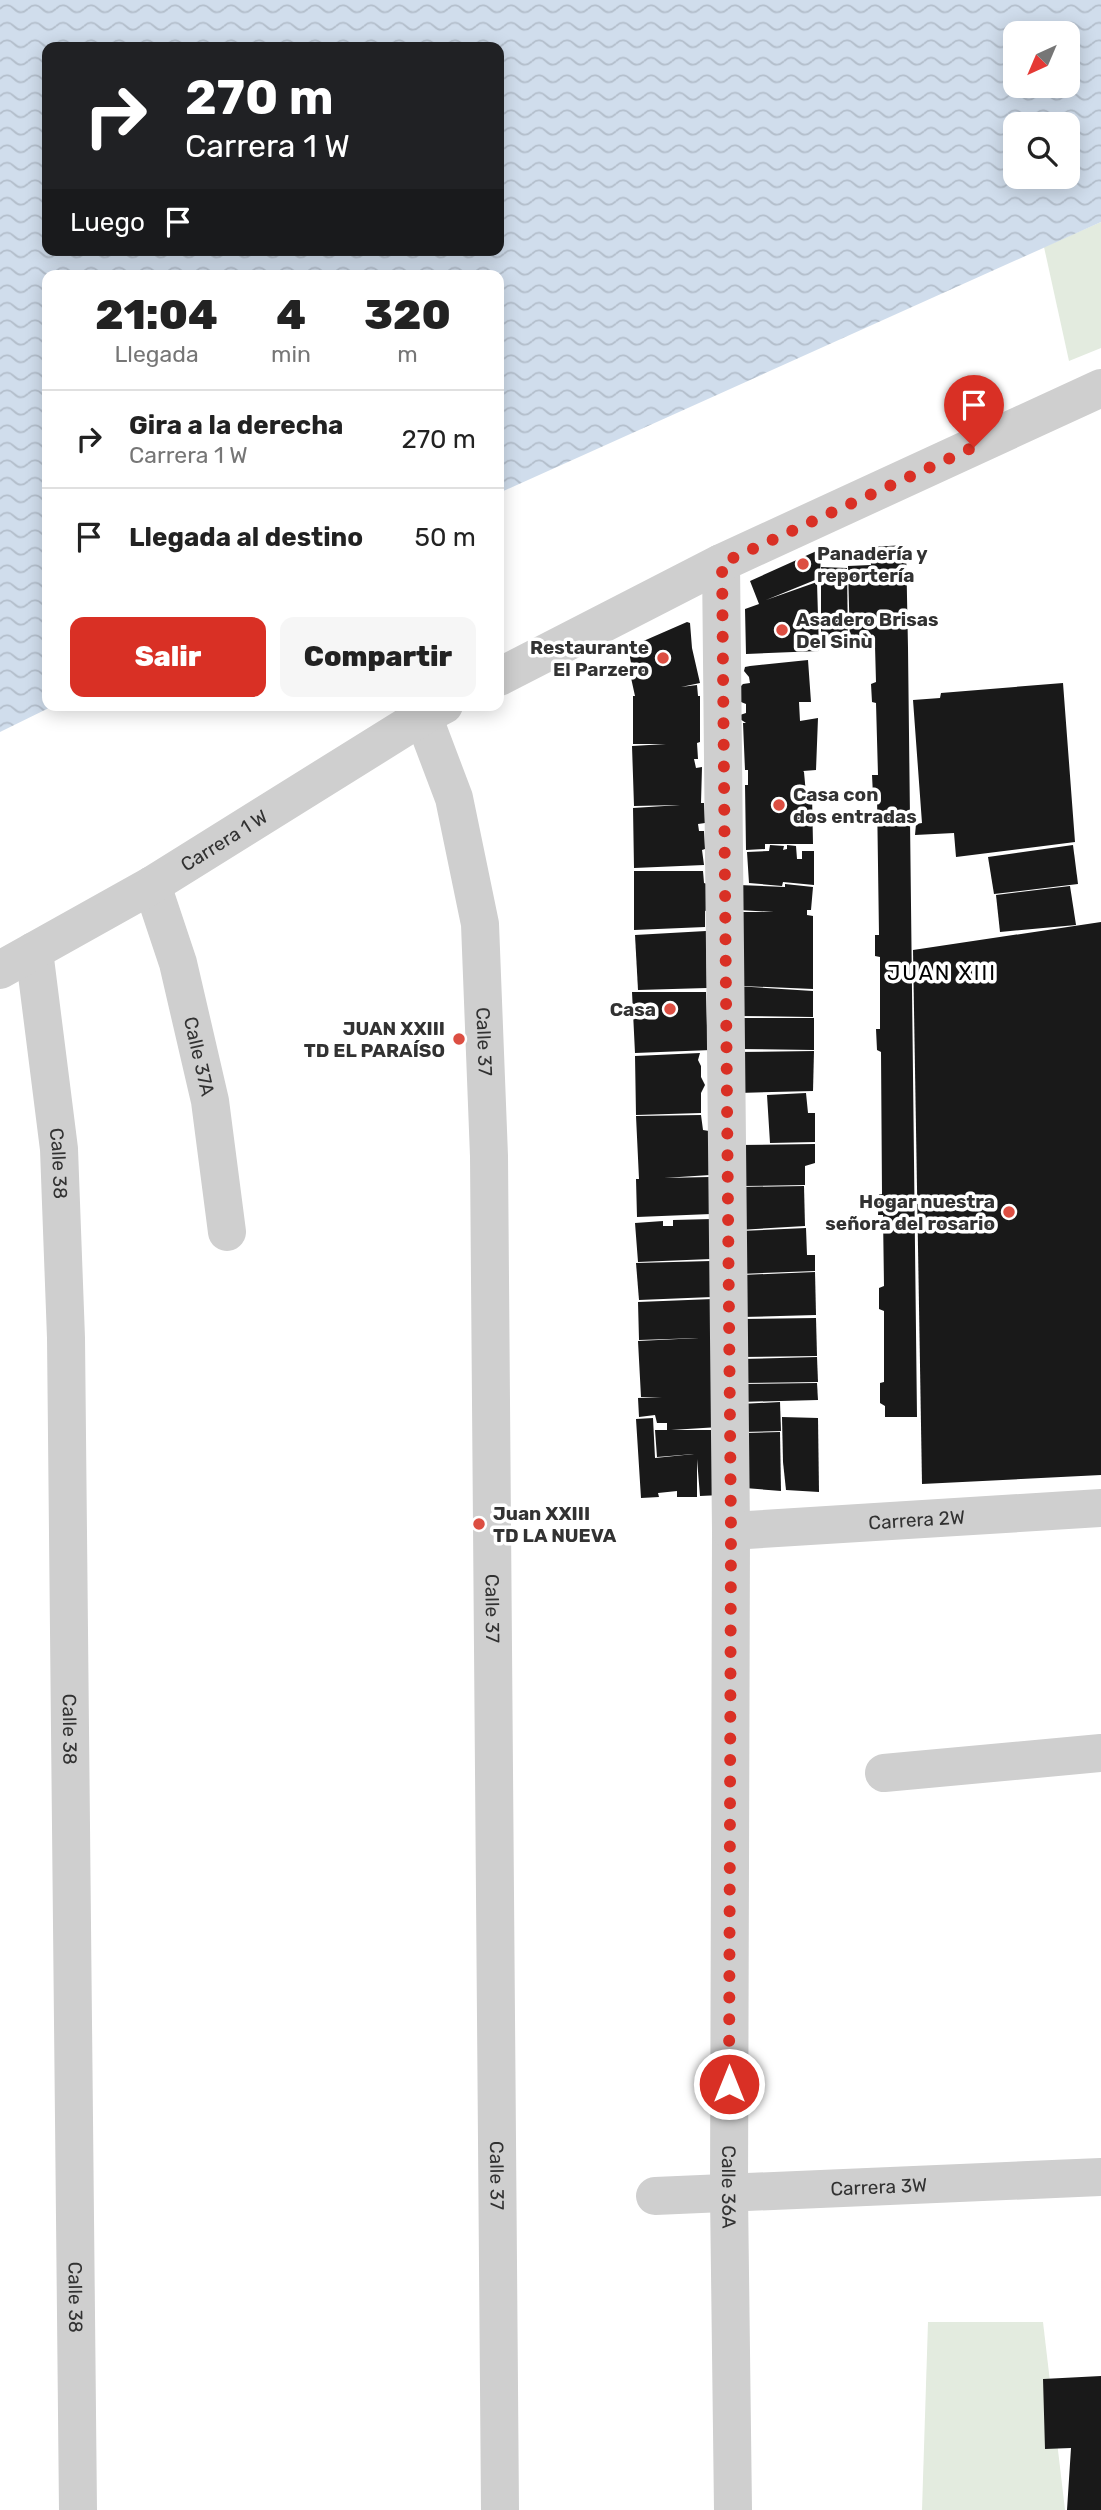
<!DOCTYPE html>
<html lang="es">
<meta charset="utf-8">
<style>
body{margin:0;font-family:Rubik,sans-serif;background:#f6f6f6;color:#222;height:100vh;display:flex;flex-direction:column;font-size:26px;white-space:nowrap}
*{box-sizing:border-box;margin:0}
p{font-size:23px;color:#767676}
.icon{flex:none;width:38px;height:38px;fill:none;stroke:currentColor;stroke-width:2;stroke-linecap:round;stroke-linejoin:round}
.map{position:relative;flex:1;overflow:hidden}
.drawer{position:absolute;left:42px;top:270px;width:462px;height:441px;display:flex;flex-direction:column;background:#fff;border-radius:14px;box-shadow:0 4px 18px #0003}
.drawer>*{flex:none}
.banner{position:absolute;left:42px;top:42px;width:462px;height:214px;border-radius:14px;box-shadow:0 4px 18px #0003;background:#202124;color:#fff;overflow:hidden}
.needle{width:46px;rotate:224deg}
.fabs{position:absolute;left:1003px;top:21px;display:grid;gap:14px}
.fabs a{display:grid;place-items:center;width:77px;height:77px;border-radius:14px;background:#fff;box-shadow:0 4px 18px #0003;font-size:35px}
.pin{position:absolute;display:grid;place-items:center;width:60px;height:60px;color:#fff;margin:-72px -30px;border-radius:50% 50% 50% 0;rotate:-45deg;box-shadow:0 0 7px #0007}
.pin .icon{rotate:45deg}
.me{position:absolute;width:77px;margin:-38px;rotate:0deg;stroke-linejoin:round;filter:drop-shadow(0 0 5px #0008)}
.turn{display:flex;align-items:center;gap:24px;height:147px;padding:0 28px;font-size:32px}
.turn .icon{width:91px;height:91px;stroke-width:2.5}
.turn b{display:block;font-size:49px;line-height:60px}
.then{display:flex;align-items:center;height:66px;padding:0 28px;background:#0003;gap:14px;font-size:26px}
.eta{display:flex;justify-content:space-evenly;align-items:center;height:119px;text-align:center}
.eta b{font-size:42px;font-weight:800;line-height:49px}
.primary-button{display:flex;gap:14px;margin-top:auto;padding:14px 28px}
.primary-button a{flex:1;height:80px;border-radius:14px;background:#d93025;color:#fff;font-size:28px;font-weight:800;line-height:80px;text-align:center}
.primary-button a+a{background:#f6f6f6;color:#222}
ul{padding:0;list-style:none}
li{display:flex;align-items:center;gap:21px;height:98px;padding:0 28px;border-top:2px solid #e0e0e0}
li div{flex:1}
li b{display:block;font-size:26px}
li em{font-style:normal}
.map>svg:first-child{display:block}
.green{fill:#e3ebdf}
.water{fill:url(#water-waves);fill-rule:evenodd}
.building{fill:#191919}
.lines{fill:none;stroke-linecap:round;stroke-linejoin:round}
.minor{stroke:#cfcfcf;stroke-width:38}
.tertiary{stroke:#cfcfcf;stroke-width:38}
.route{stroke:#d93025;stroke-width:12;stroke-dasharray:0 21.6}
.poi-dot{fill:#dc4e42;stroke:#fff;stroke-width:2.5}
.labels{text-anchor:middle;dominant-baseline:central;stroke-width:7;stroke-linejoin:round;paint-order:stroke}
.poi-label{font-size:19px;font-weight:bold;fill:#323232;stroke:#fff;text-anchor:start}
.street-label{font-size:19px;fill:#323232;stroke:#fff}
.neighbourhood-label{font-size:21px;letter-spacing:2px;fill:#000;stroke:#fff}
</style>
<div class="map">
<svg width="1101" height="2510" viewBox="0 0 1101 2510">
<defs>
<pattern id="water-waves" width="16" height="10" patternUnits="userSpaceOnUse" patternTransform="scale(1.75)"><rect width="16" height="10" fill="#d0ddec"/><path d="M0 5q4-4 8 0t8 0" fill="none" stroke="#b3becb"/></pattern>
</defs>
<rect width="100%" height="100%" fill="#fff"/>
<!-- green -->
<g class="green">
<path d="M1101 222V348L1069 361 1044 247Z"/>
<path d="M928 2322H1043L1065 2510H922Z"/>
</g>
<!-- water -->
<path class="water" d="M0 0H1101V222L499 493V275H47V705H55L0 732ZM1015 33H1068V86H1015ZM47 47H499V250H47ZM1015 124H1068V177H1015Z"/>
<!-- building -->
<g class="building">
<path d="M906 545 908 648 917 1417H885V1406L880 1403V1383L884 1382V1311L879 1309V1288L884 1286 883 1215H878L879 1194H882L881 1052 877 1050 876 1029H880V957L875 956V935H879L877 795H873L872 775H878L876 703 872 702 871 684 876 682 875 646H850L848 566 871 565 870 547Z"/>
<path d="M821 549 820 578 766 600 817 582 819 651 746 654 745 609 759 604 750 581Z"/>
<path d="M821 567 847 568 848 645 821 644Z"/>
<path d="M687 622 690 623 692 648 700 683 681 687 697 685 698 696H700V742L697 743 698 759H694L696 768 702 767 701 803H704L705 823 698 824 699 831H704L705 849 702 850 704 865 634 868 633 808 680 805 634 806 632 746 666 744H633V696H635L628 664 631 663 629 652 633 651 632 646Z"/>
<path d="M808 660 811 702H799L800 721 818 718 816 770 803 771 800 767 804 772 806 794H812L813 844H765V849L746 850 745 785H748V770H745L743 723H746L740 719V715L746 713V704L741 702 740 687 743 684 750 683 749 677 744 671 745 667 750 666Z"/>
<path d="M1063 683 1075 842 956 857 954 833 915 835 916 824 922 823 913 700 940 698 941 693Z"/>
<path d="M770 845 784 846 783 850 787 849V845L796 846 797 859H802V851H814V885L783 882 782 886 749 883 747 852 769 851Z"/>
<path d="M1073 845 1078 884 994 894 988 857Z"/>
<path d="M634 871H703L704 883 707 884 709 910 705 911V927L634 930Z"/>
<path d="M785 884 813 887 811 910H807V915L813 916V989L742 986 741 912H774L739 910V885L785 887Z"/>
<path d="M1070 886 1076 925 1000 932 996 895Z"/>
<path d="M1101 922V1475L922 1484 913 950Z"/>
<path d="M706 931 707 988 638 990 635 935Z"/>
<path d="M735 986 813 991V1017L737 1016Z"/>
<path d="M632 992H706L707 1026 711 1050 635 1053Z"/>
<path d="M737 1018H814V1050L738 1049Z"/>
<path d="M814 1051 813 1091 738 1093 737 1052Z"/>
<path d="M700 1053 698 1060 701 1066V1077L705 1085 701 1093V1113L636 1115 635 1056Z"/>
<path d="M806 1093 808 1113H815V1142L770 1143 767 1095Z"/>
<path d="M701 1115 703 1130 709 1131 710 1175 664 1178 710 1177 711 1214 637 1217 636 1179H639L636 1116Z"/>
<path d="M815 1144V1163L805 1166V1185L742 1186 739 1145Z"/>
<path d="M804 1186 805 1226 739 1230 737 1187Z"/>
<path d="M712 1219 711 1259 638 1262 635 1223 663 1221V1226H673V1220Z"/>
<path d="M806 1228 807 1255H815V1271L740 1274V1231Z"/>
<path d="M711 1261 712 1297 639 1300 636 1263Z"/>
<path d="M815 1272 816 1315 742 1317V1275Z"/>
<path d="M713 1299 719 1427 671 1430H717L721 1495 700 1496 697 1459V1497H677V1491L658 1493 659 1497 641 1498 636 1419 653 1418 655 1458 694 1454 657 1457 655 1430H667V1423H657L655 1415 639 1417 638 1398 662 1397H641L638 1341 699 1338 639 1340 638 1302Z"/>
<path d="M816 1318 817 1356 741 1357 740 1319Z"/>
<path d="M817 1357 818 1382 741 1383V1359Z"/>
<path d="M817 1383 818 1400 739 1402V1384Z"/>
<path d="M780 1402 781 1431 742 1432 740 1404Z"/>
<path d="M782 1417 818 1418 819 1492 786 1490 783 1462Z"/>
<path d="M780 1432 781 1491 745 1488 746 1433Z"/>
<path d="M1101 2376V2510H1067L1071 2448 1045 2449 1043 2379Z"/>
</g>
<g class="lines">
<!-- minor -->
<g class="minor">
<path id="s1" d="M721 563 731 1531 729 2194 733 2510"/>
<path id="s2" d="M423 716 454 798 480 924 489 1156 500 2510"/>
<path id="s3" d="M152 885 178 963 210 1101 227 1232"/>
<path id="s4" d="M34 951 59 1149 66 1338 78 2510"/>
<path id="s5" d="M731 1531 1101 1508"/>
<path d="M884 1773 1101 1753"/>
<path id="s6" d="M655 2196 1101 2177"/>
</g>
<!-- tertiary -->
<g class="tertiary">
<path d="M499 677 721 563 1101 388"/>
<path id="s7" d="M0 970 152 885 423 716 444 705"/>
</g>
</g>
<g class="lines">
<!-- route -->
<path class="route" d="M729 2084 731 1531 722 563 974 447"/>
</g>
<!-- markers -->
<g class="poi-dot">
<circle cx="803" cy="564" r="7"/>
<circle cx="782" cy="630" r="7"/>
<circle cx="663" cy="658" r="7"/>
<circle cx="779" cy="805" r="7"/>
<circle cx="670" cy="1009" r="7"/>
<circle cx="459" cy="1039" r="7"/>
<circle cx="1009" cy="1212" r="7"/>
<circle cx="479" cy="1524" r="7"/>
</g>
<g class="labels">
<!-- poi labels -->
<g class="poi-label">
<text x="817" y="553">Panadería y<tspan x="817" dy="22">reportería</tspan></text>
<text x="796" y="619">Asadero Brisas<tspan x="796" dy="22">Del Sinù</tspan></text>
<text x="649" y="647" text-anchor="end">Restaurante<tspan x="649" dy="22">El Parzero</tspan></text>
<text x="793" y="794">Casa con<tspan x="793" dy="22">dos entradas</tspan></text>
<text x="656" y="1009" text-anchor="end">Casa</text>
<text x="445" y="1028" text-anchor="end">JUAN XXIII<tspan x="445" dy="22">TD EL PARAÍSO</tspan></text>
<text x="995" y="1201" text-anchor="end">Hogar nuestra<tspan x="995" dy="22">señora del rosario</tspan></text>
<text x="493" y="1513">Juan XXIII<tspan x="493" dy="22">TD LA NUEVA</tspan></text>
</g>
<!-- street labels -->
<g class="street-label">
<text stroke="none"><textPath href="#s7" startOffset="259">Carrera 1 W</textPath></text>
<text stroke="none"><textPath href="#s2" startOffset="334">Calle 37</textPath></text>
<text stroke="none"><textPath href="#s3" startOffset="178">Calle 37A</textPath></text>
<text stroke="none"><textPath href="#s4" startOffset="214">Calle 38</textPath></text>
<text stroke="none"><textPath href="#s5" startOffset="186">Carrera 2W</textPath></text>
<text stroke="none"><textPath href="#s2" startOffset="901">Calle 37</textPath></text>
<text stroke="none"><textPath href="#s4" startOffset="780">Calle 38</textPath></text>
<text stroke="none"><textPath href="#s2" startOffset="1468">Calle 37</textPath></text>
<text stroke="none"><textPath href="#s1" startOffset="1624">Calle 36A</textPath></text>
<text stroke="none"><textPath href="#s6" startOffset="224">Carrera 3W</textPath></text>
<text stroke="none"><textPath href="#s4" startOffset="1348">Calle 38</textPath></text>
</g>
<!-- neighbourhood labels -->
<g class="neighbourhood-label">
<text x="942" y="972">JUAN XIII</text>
</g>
</g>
</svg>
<div class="fabs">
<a><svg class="needle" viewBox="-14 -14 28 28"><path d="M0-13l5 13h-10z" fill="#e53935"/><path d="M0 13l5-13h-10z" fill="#767676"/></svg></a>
<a><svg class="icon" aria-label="search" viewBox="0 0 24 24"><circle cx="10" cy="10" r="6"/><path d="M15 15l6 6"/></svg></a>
</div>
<div class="pin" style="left:974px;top:447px;background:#d93025"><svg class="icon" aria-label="arrive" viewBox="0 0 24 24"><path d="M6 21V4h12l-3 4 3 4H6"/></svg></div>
<svg class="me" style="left:729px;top:2084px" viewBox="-20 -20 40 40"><circle r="17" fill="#d93025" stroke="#fff" stroke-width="3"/><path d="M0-11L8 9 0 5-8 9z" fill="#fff"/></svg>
<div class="banner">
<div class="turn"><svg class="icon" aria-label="right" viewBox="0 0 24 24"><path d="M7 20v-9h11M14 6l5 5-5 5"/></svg><div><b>270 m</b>Carrera 1 W</div></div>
<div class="then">Luego<svg class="icon" aria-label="arrive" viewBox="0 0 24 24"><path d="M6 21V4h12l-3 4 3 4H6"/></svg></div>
</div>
<section class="drawer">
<div class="eta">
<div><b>21:04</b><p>Llegada</p></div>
<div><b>4</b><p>min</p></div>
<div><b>320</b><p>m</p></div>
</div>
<ul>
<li><svg class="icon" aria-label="right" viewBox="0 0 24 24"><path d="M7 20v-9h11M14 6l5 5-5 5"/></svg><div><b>Gira a la derecha</b><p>Carrera 1 W</p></div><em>270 m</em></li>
<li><svg class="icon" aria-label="arrive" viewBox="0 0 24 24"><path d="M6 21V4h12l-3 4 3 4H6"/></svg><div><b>Llegada al destino</b></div><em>50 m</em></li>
</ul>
<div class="primary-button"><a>Salir</a><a>Compartir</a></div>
</section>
</div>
